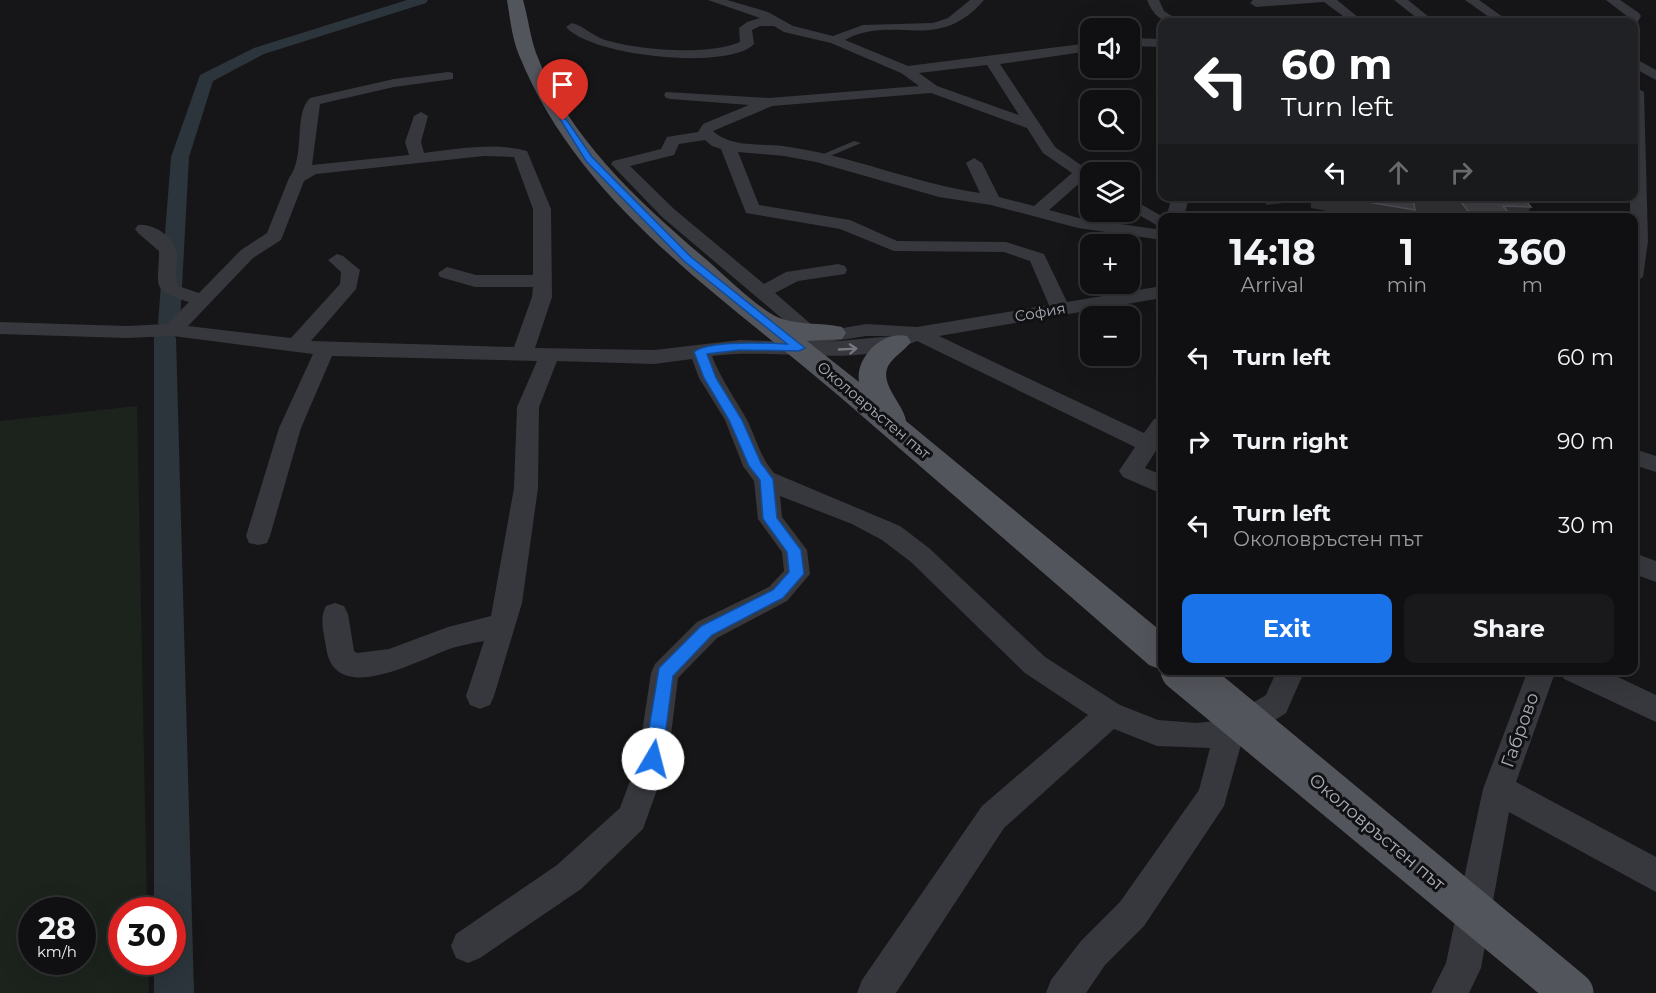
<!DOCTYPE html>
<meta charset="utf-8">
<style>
body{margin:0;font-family:Montserrat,sans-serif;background:#19191b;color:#f1f3f6;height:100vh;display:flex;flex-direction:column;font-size:22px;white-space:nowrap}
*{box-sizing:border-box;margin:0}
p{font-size:20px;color:#9c9d9f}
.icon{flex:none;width:33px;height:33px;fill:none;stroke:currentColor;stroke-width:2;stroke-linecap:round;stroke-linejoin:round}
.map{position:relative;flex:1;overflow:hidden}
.sheet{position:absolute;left:1158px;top:213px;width:480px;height:462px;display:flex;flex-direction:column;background:#101012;border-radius:12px;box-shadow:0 6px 24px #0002,0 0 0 2px #303032}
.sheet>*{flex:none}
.top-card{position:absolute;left:1158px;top:18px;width:480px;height:183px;border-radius:12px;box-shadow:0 6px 24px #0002,0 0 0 2px #303032;background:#202124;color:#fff;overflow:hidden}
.controls{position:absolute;left:1080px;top:18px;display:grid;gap:12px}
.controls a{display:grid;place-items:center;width:60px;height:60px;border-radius:12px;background:#101012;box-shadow:0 6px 24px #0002,0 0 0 2px #303032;font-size:30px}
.speed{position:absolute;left:18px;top:897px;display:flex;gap:12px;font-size:30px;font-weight:700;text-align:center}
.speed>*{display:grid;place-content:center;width:78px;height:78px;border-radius:50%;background:#101012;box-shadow:0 6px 24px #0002,0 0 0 2px #303032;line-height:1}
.speed small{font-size:15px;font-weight:400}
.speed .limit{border:9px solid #d22;background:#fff;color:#111}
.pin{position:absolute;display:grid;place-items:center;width:51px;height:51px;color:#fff;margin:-62px -26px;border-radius:50% 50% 50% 0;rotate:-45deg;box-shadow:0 0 6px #0007}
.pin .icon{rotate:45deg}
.me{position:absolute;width:66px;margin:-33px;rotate:8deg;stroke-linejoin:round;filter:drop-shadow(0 0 4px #0008)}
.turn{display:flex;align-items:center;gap:21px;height:126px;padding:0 24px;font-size:27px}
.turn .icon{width:78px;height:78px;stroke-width:2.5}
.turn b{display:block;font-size:42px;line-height:51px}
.lanes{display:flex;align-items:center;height:57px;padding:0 24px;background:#0003;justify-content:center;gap:30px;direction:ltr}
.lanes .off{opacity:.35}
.eta{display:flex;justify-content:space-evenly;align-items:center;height:102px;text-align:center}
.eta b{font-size:36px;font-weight:700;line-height:42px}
.button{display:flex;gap:12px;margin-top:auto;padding:12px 24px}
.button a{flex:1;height:69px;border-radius:12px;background:#1a73e8;color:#fff;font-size:24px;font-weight:700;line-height:69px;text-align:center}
.button a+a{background:#19191b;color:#f1f3f6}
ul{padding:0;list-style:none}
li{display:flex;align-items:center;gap:18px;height:84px;padding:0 24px}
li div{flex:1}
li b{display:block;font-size:22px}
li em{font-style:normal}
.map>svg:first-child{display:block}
.green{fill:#1c231d;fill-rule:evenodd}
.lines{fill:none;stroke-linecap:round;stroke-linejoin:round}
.canal{fill:#2c353c;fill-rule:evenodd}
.lane{fill:#37383d;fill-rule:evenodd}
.street{fill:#37383d;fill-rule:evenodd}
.primary{fill:#53555c;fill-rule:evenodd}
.primary-bridge{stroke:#53555c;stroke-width:43}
.wall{fill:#323236}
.building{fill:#3f3f44;stroke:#4f5156;stroke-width:1.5}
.oneway{stroke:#757881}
.route{fill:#1a73e8;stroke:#114b97;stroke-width:1.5}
.labels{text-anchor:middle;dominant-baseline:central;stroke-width:6;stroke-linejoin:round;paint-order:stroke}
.street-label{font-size:15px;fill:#a8adb8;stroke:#111113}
.near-street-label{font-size:18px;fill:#a8adb8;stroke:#111113}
</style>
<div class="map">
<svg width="1656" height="993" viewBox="0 0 1656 993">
<rect width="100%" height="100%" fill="#161618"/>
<!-- green -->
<path class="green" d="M137 406 147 910H122V962H148L149 993H0V421ZM82 910V962H32V910Z"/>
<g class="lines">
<!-- canal -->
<g class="canal">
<path d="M407 0H428L426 3 264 54 213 81 189 157 180 323 177 328H161L158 323 171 157 200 75 254 48Z"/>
<path d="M165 331 173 333 176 338 194 993H154V962H172V910H154V338L157 333Z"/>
</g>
<!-- lane -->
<path class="lane" d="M854 141 861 143 821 160 814 158Z"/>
<!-- street -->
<g class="street">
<path d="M708 0H727L768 12 793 26 833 36 863 25 933 23 948 18 970 0H984C937 55 894 13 845 40L908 66 1090 43V51L1000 64 1055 147 1091 172 1090 184 1082 181 1049 210 1079 218 1162 230V240L1078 228 991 205 939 197 816 162 784 156 738 152 759 205 850 220 897 241 1006 242 1044 254 1067 302 1162 286V298L939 336 1144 433 1154 419 1162 417V441L1145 468 1162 475V494L1123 477 1119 471 1135 447 917 341C854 369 778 347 712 356 721 379 734 397 746 418 756 437 760 457 774 473L900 526 929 548 1045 657 1120 705 1158 720 1197 723 1224 720 1266 695 1277 670H1305L1286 713 1242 741 1224 806 1144 926 1105 965 1086 993H1046L1051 980 1081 941 1120 902 1199 790 1210 748 1157 746 1114 729 1004 828 896 993H857L862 980 982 806 1088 715 1025 673 911 562 882 540 852 524 780 496 782 517 807 550 810 574 787 601 717 638 678 678 668 759 643 829 581 889 480 958 468 963 456 958 451 946 456 934 557 865 620 808 638 759 651 673 655 664 697 622 769 587 784 571 782 552 758 519 754 481 743 466 725 420 699 378 692 359 654 364 557 361 539 407 538 488 522 603 494 696 490 705 480 709 470 705 466 696 484 641C473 643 462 645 452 648 420 659 334 709 326 647 324 633 319 619 326 606L335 603 344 606 348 614 354 651 357 653 389 649 448 627 491 616 514 488 517 407 537 361 332 356 301 428 270 536 267 543 258 545 249 543 246 536 279 428 313 354 173 336 127 338 0 334V322L127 326 167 324 189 302C149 289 159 288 159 251L138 233 135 229 138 225C152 222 176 238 177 253 178 265 174 274 178 286L199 293 241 250 267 233 289 178C306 156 293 114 310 98L394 79 448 72 453 73V79L394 87 320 104 312 165 409 155 405 142 414 116 421 112 428 116 421 142 424 153C459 149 493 142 527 151L551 209 552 297 535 348 654 350 740 340 805 342V338L662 217 611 164 613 161 661 149 667 137 698 132 703 124 749 105 671 99 666 98 664 95 666 92 769 98 919 86 901 73 831 43 784 32 774 26H760L752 30 754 44C728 71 590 56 566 27L572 23C584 26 593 36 605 40 638 50 708 56 740 42L739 28 747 22 760 18ZM987 65 1019 115 937 86 919 73ZM931 93 1027 128 1043 153 1072 173 1034 206 999 197 982 163 974 158 966 163 980 193C913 183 850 155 783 146 760 143 731 148 713 131L772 106ZM705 140 712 146 721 149 746 213 840 229 894 251 1004 252 1030 261 1049 305 917 327 866 324 820 332 775 293 798 281 845 274 847 270 845 266 838 264 786 272 764 284 674 209 630 166 674 155 679 144ZM484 156 514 157 533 209V275H476L447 267 438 273 440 277 475 287H533L532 297 514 347 311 341 356 289 360 270 343 256 337 254 328 260 341 272 340 284 291 338 188 326 253 258 281 240 304 181 316 174ZM866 336H893L828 342Z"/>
<path d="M1147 0H1159L1164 11 1181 22C1163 24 1154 17 1147 0Z"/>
<path d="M1253 0H1337L1364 22H1351L1324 2 1256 7 1250 3Z"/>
<path d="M1394 0H1408L1435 22H1422Z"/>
<path d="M1465 0H1479L1510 22H1496Z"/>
<path d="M1606 0H1620L1639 13 1641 16 1636 25 1626 22 1628 17Z"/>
<path d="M1130 38 1162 39V47L1130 46Z"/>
<path d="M1634 58 1656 70V80L1634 68Z"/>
<path d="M1637 88 1644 92 1648 241 1643 277 1634 283V218H1630V196H1634V89Z"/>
<path d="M1172 196H1189L1184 218H1166Z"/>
<path d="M1130 198 1165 218H1162V228L1130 210Z"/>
<path d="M1634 449 1656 456V472L1634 465Z"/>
<path d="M1634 553 1656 561V582L1634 574Z"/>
<path d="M1528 670H1556L1516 782 1656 857V892L1509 812 1481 968 1469 993H1431L1446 963 1483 789Z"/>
<path d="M1560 670H1603L1656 695V722L1564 679Z"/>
</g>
<!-- primary -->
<path class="primary" d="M507 0H523C528 17 530 36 536 53 568 138 641 204 708 261 726 277 755 305 775 316 796 326 820 322 842 327L846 333 842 339 807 341 859 382C855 357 883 330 907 336L911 342C905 350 896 355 890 363 876 382 904 404 906 421L1162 632V670L1149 665C1046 575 942 485 839 396 721 295 579 204 519 55 512 38 510 18 507 0Z"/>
<!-- primary-bridge -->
<path class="primary-bridge" d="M1182 670 1572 993"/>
</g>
<!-- wall -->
<path class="wall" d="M1267 196H1522L1531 207 1524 218H1453L1451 214 1413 213 1411 218H1365L1311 208V200L1266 205Z"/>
<!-- building -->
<path class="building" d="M1334 196H1522L1531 207 1503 206 1512 217 1471 215 1459 199 1413 198 1415 210Z"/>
<!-- one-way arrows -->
<defs><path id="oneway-shaft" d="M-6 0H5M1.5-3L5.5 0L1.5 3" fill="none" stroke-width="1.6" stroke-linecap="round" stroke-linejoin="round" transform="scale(1.5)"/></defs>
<use class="oneway" href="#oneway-shaft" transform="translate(848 349) rotate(-3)"/>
<!-- route -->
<path class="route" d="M560 119H566L592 157 691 257 805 348 799 351 740 350 707 354 716 378 742 420 761 463 773 479 777 518 801 550 804 574 783 598 712 635 673 676 662 759 659 765 653 767 647 765 644 759 659 668 701 626 773 590 789 572 787 552 763 519 760 480 749 466 729 420 704 378 694 352C708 340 767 343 787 344L684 261 586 161Z"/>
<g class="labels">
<!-- street labels -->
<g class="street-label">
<text transform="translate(1040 312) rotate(-10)">София</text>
<text transform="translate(874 410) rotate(40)">Околовръстен път</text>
</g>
<!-- near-street labels -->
<g class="near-street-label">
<text transform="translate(1520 730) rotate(-70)">Габрово</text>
<text transform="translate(1377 832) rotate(40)">Околовръстен път</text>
</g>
</g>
</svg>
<div class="controls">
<a><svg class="icon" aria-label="sound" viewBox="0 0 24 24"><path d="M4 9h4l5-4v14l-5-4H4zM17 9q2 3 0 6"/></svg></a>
<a><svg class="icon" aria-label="search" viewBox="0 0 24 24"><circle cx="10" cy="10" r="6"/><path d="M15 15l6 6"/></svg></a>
<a><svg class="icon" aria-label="layers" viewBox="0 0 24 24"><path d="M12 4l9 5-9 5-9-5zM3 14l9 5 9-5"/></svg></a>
<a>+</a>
<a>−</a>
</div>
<div class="speed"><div>28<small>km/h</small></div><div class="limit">30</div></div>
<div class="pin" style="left:563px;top:121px;background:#d93025"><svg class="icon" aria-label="arrive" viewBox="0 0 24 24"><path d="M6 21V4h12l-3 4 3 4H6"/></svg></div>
<svg class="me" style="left:653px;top:759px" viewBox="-20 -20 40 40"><circle r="19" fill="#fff"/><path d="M0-13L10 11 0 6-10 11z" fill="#1a73e8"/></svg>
<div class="top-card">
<div class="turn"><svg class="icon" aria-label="left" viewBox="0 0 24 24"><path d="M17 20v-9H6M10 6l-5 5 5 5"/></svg><div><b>60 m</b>Turn left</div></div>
<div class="lanes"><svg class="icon" aria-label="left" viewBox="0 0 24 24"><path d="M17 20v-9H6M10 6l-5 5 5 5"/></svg><svg class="icon off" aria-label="ahead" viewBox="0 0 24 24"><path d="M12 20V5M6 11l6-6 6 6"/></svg><svg class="icon off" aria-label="right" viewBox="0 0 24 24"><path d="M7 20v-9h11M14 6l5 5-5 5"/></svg></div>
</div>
<section class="sheet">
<div class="eta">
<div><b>14:18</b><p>Arrival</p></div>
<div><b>1</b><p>min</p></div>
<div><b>360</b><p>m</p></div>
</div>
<ul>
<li><svg class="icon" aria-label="left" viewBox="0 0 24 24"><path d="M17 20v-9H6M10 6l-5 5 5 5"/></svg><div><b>Turn left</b></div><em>60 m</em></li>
<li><svg class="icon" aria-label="right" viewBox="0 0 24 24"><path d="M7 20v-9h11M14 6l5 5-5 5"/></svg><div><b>Turn right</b></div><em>90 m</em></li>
<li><svg class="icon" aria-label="left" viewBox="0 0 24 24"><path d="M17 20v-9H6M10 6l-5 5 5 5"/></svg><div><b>Turn left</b><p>Околовръстен път</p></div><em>30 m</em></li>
</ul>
<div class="button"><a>Exit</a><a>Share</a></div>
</section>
</div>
